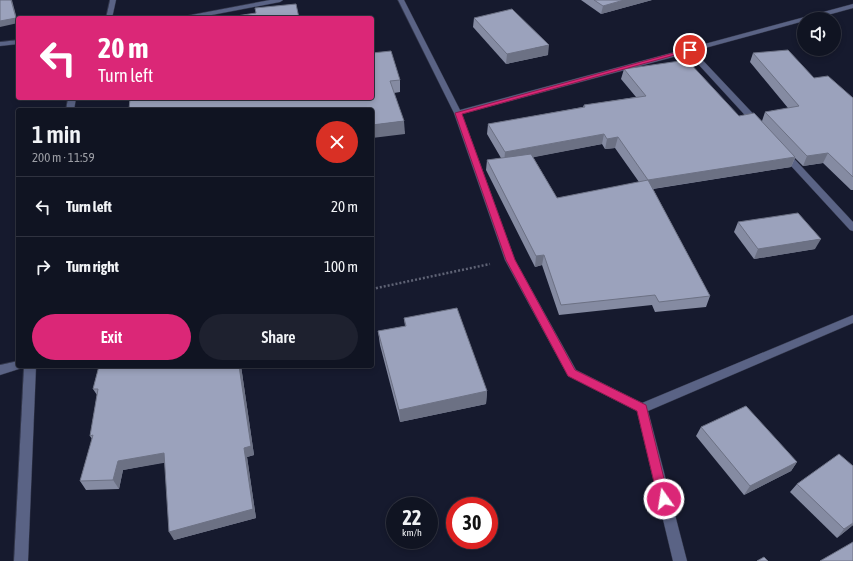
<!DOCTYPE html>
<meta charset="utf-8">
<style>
body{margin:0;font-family:"Asap Condensed",sans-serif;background:#1e212f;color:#f1f3f6;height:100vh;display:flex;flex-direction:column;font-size:15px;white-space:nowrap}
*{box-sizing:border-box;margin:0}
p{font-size:13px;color:#9c9ea5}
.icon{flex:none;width:22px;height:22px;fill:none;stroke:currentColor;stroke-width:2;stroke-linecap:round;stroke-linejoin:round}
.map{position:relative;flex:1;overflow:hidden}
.panel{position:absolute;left:16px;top:108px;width:358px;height:260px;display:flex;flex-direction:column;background:#101422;border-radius:4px;box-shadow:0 2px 6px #0003,0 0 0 1px #303340}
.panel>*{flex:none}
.hud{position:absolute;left:16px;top:16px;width:358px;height:84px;border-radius:4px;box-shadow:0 2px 6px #0003,0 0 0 1px #303340;background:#db2777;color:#fff;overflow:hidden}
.buttons{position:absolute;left:797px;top:12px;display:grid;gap:8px}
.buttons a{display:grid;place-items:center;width:44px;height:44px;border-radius:50%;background:#101422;box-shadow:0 2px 6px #0003,0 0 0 1px #303340;font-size:20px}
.speed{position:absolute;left:386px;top:497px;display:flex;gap:8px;font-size:20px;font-weight:700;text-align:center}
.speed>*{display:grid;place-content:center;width:52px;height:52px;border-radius:50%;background:#101422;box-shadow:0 2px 6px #0003,0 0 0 1px #303340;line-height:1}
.speed small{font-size:10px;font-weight:400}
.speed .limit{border:6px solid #d22;background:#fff;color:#111}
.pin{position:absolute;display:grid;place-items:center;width:34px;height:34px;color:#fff;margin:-17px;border:2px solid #fff;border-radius:50%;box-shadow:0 1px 4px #0007}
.me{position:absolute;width:44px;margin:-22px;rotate:347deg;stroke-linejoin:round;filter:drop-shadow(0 0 3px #0008)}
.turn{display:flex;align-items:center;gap:14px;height:84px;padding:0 16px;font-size:18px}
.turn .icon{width:52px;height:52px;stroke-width:2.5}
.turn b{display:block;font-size:28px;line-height:34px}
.round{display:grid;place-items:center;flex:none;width:42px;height:42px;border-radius:21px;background:#1e212f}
.overview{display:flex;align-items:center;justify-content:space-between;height:68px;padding:0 16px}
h1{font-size:24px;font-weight:600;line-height:30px}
.cta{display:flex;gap:8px;margin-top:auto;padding:8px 16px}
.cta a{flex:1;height:46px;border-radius:24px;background:#db2777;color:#fff;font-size:16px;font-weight:600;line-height:46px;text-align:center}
.cta a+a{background:#1e212f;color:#f1f3f6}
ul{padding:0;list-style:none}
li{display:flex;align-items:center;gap:12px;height:60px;padding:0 16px;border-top:1px solid #303340}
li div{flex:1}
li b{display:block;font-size:15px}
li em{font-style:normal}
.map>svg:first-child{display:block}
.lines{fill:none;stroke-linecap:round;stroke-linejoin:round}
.minor-casing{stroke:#33374a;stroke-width:1}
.path{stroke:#5f6375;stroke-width:2.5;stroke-dasharray:2 2;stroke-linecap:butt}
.minor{fill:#5a6385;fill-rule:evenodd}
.wall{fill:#858ba2;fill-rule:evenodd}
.shaded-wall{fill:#6c7184}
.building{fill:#9ba2bc;stroke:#6c7184}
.route{fill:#db2777;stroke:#8e194d}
</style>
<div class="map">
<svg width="853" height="561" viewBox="0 0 853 561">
<rect width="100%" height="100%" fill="#161a2e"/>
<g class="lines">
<!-- minor casing -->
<g class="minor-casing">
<g id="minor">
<path d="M110 0H116L112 18H106Z"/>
<path d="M270 0H283L280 2 196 18H183L186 16Z"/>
<path d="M398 0H404L460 110 853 4V8L813 19H804V21L694 51 760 121V125H754L688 53 462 114 515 260 576 370 642 403 853 315V323L648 411 687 561H673L637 411 568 376 505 260 454 113Z"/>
<path d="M154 16H163L166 18H151Z"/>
<path d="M18 40V44L0 46V42Z"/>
<path d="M68 98H76L74 110H66Z"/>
<path d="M784 150 787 151 853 222V231L850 230 781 155 780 153Z"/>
<path d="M18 361V366H23L22 368 0 375V365Z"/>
<path d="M24 366H36L28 561H14Z"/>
</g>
</g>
<!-- path -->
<path class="path" d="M372 289 490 264"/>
<!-- minor -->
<use href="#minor" class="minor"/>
</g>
<!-- wall -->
<g class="wall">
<path d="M581 0H652L601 14Z"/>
<path d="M474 18 548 55 506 64 473 27Z"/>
<path d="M372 53 400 80V92L394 93 405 134Z"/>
<path d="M753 53 814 78 853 98V190H851L823 163 803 166 795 158 791 167 653 189 710 296 706 307 655 312 652 305 559 315 542 265 535 267 486 170 487 160 501 158 487 134 488 124 583 107 584 105 636 97 621 79 624 69 739 116 762 121 765 112 788 108 750 62ZM602 144 605 149 615 148 639 182 557 198 533 157Z"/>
<path d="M738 222 815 249 754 259 734 232Z"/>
<path d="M404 318 487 391 486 404 400 422 380 345 378 331 405 326Z"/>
<path d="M99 366H241L254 455 247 457 256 518 174 540 165 462 123 470 119 489 86 490 80 481 92 439 90 436 97 395 93 389Z"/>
<path d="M701 427 797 462 791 471 744 495 696 436Z"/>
<path d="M853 466V525L837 538 790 492 797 484Z"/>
</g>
<!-- shaded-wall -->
<g class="shaded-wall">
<path d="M11 0H12L18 23 0 27V21Z"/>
<path d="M624 0H652L601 14 603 6Z"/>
<path d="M549 45 548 55 506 64 507 54Z"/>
<path d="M404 121 405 134 372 138V125Z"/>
<path d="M604 134 602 144 504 163 505 152Z"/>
<path d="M618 137 615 148 605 149 607 139Z"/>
<path d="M828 153 823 163 803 166 807 156Z"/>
<path d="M795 157 791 167 645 190 648 180Z"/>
<path d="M821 239 815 249 754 259 758 249Z"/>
<path d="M544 255 542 265 535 267 536 256Z"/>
<path d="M239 366H241L254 455 247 457 256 518 174 540 169 532 244 448Z"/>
<path d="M487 391 486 404 400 422 399 410Z"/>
<path d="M164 453 169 462 123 470 119 489 113 480 118 461Z"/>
<path d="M797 462 791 471 744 495 750 486Z"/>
<path d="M853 523V525L837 538 844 529Z"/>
</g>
<!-- building -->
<g class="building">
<path d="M0 0H11L16 18 0 21Z"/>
<path d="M594 0H624L603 6Z"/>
<path d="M296 4 299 18H223L256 13 255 8Z"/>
<path d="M512 9 549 45 507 54 474 18Z"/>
<path d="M788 50 814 78 828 76 853 98V177L828 153 807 156 765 112 799 106 753 53Z"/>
<path d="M391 51 400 80 390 81 404 121 372 125V110H129L130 98H372V53Z"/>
<path d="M687 60 739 116 754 113 795 157 648 180 710 296 659 302 655 295 561 305 544 255 536 256 487 160 531 154 557 198 648 180 618 137 607 139 604 134 505 152 488 124 585 107 584 105 646 96 624 69Z"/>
<path d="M798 213 821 239 758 249 738 222Z"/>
<path d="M457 308 487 391 399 410 378 331 406 326 404 318Z"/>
<path d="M99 366H239L251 446 244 448 253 509 169 532 164 453 118 461 113 480 80 481 93 435 90 436 98 389H93Z"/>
<path d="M746 406 797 462 750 486 701 427Z"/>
<path d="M839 454 853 466V523L844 529 797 484Z"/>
<path d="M853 542V561H820Z"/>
<path d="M764 557 768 561H757Z"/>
</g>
<!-- route -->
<path class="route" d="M688 49 693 50 462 114 515 260 575 370 646 405 669 499 668 503 664 504 659 503 658 499 637 411 568 376 506 260 455 113Z"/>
</svg>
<div class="buttons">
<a><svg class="icon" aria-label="sound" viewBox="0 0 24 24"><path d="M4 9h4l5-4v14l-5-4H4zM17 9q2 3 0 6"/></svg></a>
</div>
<div class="speed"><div>22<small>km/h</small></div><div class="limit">30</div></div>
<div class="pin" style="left:690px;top:50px;background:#d93025"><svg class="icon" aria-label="arrive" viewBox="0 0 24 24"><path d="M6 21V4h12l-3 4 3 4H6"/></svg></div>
<svg class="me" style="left:664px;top:499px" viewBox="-20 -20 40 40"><circle r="17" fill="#db2777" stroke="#fff" stroke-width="3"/><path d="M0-11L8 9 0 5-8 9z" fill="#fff"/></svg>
<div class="hud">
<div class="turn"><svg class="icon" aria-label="left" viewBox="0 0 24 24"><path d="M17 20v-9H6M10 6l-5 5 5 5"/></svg><div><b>20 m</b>Turn left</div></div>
</div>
<section class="panel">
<div class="overview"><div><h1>1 min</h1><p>200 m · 11:59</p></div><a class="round" style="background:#d93025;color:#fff"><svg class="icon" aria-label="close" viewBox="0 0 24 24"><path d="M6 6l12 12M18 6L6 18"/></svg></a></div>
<ul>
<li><svg class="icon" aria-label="left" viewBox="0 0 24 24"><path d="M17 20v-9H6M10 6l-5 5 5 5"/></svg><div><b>Turn left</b></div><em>20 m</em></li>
<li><svg class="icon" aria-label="right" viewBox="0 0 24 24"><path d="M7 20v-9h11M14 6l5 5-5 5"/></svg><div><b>Turn right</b></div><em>100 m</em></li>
</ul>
<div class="cta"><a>Exit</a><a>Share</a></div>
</section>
</div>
